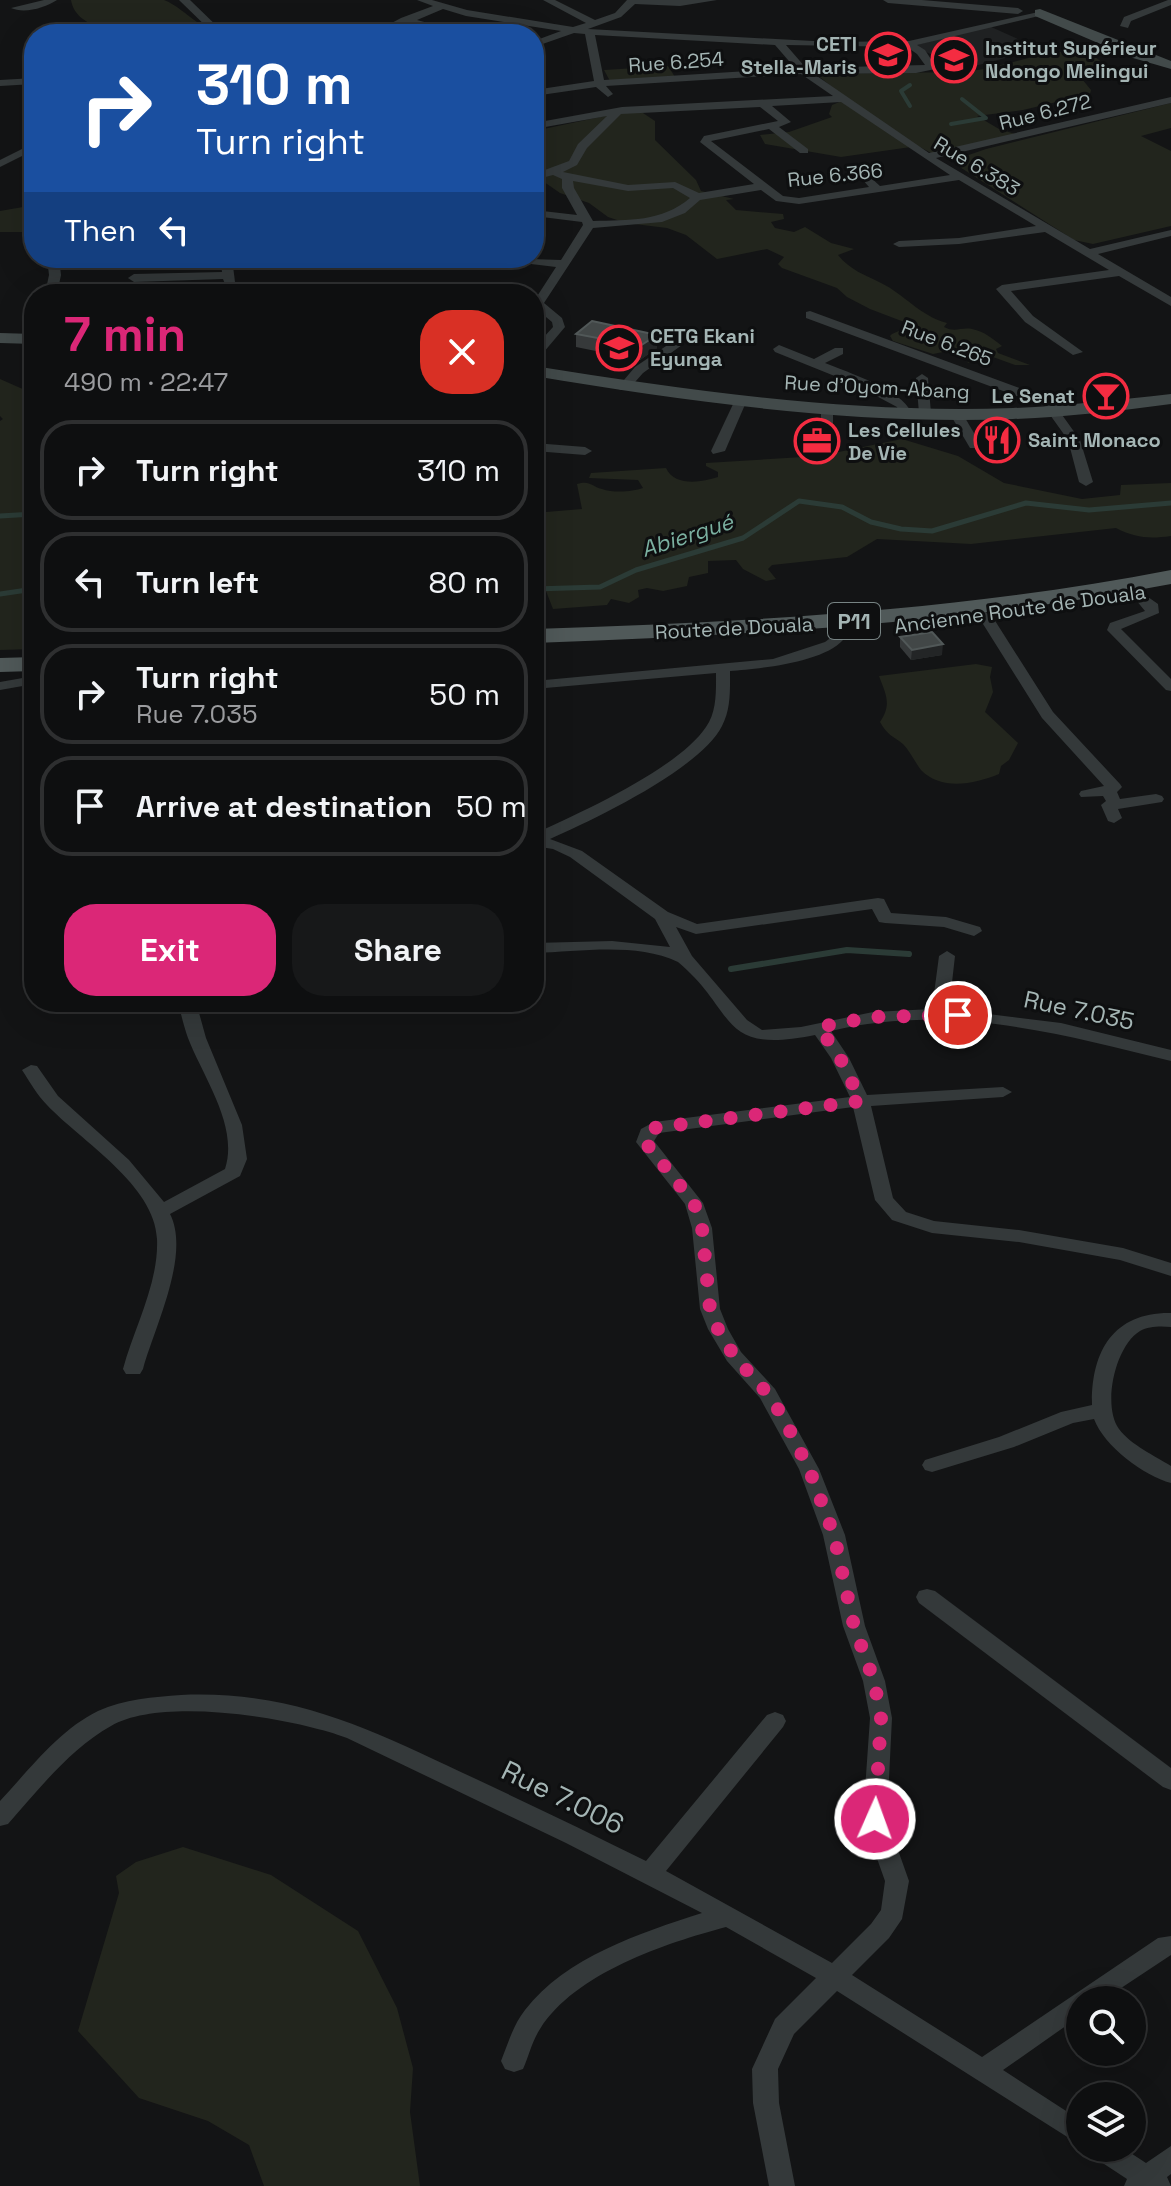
<!DOCTYPE html>
<meta charset="utf-8">
<style>
body{margin:0;font-family:"Space Grotesk",sans-serif;background:#171819;color:#f1f3f6;height:100vh;display:flex;flex-direction:column;font-size:30px;white-space:nowrap}
*{box-sizing:border-box;margin:0}
p{font-size:26px;color:#9b9c9f}
.icon{flex:none;width:44px;height:44px;fill:none;stroke:currentColor;stroke-width:2;stroke-linecap:round;stroke-linejoin:round}
.map{position:relative;flex:1;overflow:hidden}
.drawer{position:absolute;left:24px;top:284px;width:520px;height:728px;display:flex;flex-direction:column;background:#0e0f10;border-radius:32px;box-shadow:0 8px 32px #0002,0 0 0 2px #2e2f30}
.drawer>*{flex:none}
.hud{position:absolute;left:24px;top:24px;width:520px;height:244px;border-radius:32px;box-shadow:0 8px 32px #0002,0 0 0 2px #2e2f30;background:#1a4fa0;color:#fff;overflow:hidden}
.buttons{position:absolute;left:1066px;top:1986px;display:grid;gap:16px}
.buttons a{display:grid;place-items:center;width:80px;height:80px;border-radius:50%;background:#0e0f10;box-shadow:0 8px 32px #0002,0 0 0 2px #2e2f30;font-size:40px}
.pin{position:absolute;display:grid;place-items:center;width:68px;height:68px;color:#fff;margin:-34px;border:4px solid #fff;border-radius:50%;box-shadow:0 2px 8px #0007}
.me{position:absolute;width:88px;margin:-44px;rotate:2deg;stroke-linejoin:round;filter:drop-shadow(0 0 6px #0008)}
.turn{display:flex;align-items:center;gap:28px;height:168px;padding:0 40px;font-size:36px}
.turn .icon{width:104px;height:104px;stroke-width:2.5}
.turn b{display:block;font-size:56px;line-height:68px}
.then{display:flex;align-items:center;height:76px;padding:0 40px;background:#0003;gap:16px;font-size:30px}
.round{display:grid;place-items:center;flex:none;width:84px;height:84px;border-radius:32px;background:#171819}
.head{display:flex;align-items:center;justify-content:space-between;height:136px;padding:0 40px}
h1{font-size:48px;font-weight:600;line-height:60px;color:#db2777}
.button{display:flex;gap:16px;margin-top:auto;padding:16px 40px}
.button a{flex:1;height:92px;border-radius:32px;background:#db2777;color:#fff;font-size:32px;font-weight:600;line-height:92px;text-align:center}
.button a+a{background:#171819;color:#f1f3f6}
ul{padding:0;list-style:none}
li{display:flex;align-items:center;gap:24px;height:100px;margin:0 16px 12px;padding:0 24px;border:4px solid #2e2f30;border-radius:32px}
li div{flex:1}
li b{display:block;font-size:30px}
li em{font-style:normal}
.map>svg:first-child{display:block}
.built{fill:#1f2122}
.green{fill:#22251d}
.lines{fill:none;stroke-linecap:round;stroke-linejoin:round}
.stream-far2{stroke:#2b3b36;stroke-width:4}
.stream-far1{stroke:#2b3b36;stroke-width:5}
.stream{stroke:#2b3b36;stroke-width:6}
.minor{fill:#34393a;fill-rule:evenodd}
.secondary{fill:#424a4a;fill-rule:evenodd}
.primary{fill:#505959;fill-rule:evenodd}
.wall{fill:#36393a}
.shaded-wall{fill:#232526}
.building{fill:#424747;stroke:#515858;stroke-width:2}
.route{stroke:#db2777;stroke-width:14;stroke-dasharray:0 25.2}
.labels{text-anchor:middle;dominant-baseline:central;stroke-width:6;stroke-linejoin:round;paint-order:stroke}
.far-poi-label{font-size:20px;font-weight:bold;fill:#a4b5b4;stroke:#0e0f10;text-anchor:start}
.far-street-label{font-size:20px;fill:#a4b5b4;stroke:#0e0f10}
.far-water-label{font-size:22px;font-style:italic;fill:#7bb1a1;stroke:#0e0f10}
.shield{fill:#0e0f10;stroke:#778383;stroke-width:2}
.shield-label{font-size:22px;font-weight:bold;fill:#a4b5b4}
.street-label{font-size:24px;fill:#a4b5b4;stroke:#0e0f10}
.near-street-label{font-size:28px;fill:#a4b5b4;stroke:#0e0f10}
</style>
<div class="map">
<svg width="1171" height="2186" viewBox="0 0 1171 2186">
<rect width="100%" height="100%" fill="#131415"/>
<!-- built -->
<path class="built" d="M989 26 1040 49 963 69 913 46Z"/>
<!-- green -->
<g class="green">
<path d="M71 0H164C175 4 187 15 197 22L193 32 184 34C155 34 77 39 71 0Z"/>
<path d="M1052 52H1088L1117 73 1082 79 1091 90 1090 94 1023 110 977 116 999 129 1015 134 933 154 918 146 841 157 765 144 760 135 789 132 832 117 829 114 832 105 847 99 816 74 962 72 985 69Z"/>
<path d="M668 66 675 77 610 81 604 70Z"/>
<path d="M1171 103V128L1141 136 1171 151V226L1093 244 1074 240 955 164 960 158 986 149Z"/>
<path d="M619 113H643L655 121V140L696 180 701 191 734 199 726 200 736 210 783 214 784 219 771 222 775 228 794 232 805 227 831 243 854 249 838 255C850 270 865 275 881 283 904 294 920 316 947 323L944 327C955 333 961 327 972 329 985 332 992 338 1002 346L996 349 998 353 1030 365H1015L993 357 967 363 982 351 963 348 933 354 893 341 890 336 892 334 912 325 870 309 847 297 837 288 782 268 778 264 784 257 767 249 717 259 686 235 667 228 626 223 608 217 589 203 560 193 534 175V131Z"/>
<path d="M23 207H34V232H0V211Z"/>
<path d="M0 379 34 394V649L0 650V421L3 419 0 416Z"/>
<path d="M902 439 958 456 1004 483 1082 499 1120 495 1121 485 1171 483V536C1149 539 1136 538 1116 528L971 544 877 539 847 557 772 565 768 569 776 579 766 581 743 569 736 560 708 561V573L689 577 687 586 663 591 647 588 638 590 639 597 629 603 611 599 607 605 553 609 546 591 534 590V513L582 509 577 484C590 480 591 486 602 489 613 493 632 492 643 488L638 480 589 478 591 473 666 468C674 486 700 483 718 477V472L706 466V463L819 456Z"/>
<path d="M976 664 992 667 990 677 993 692 985 712 1018 743 1009 760 1001 766 999 774C975 784 941 791 921 770 915 762 909 750 903 744 893 736 887 735 880 722 892 704 886 695 879 676Z"/>
<path d="M183 1847 271 1875 358 1931 397 2008 413 2068 410 2112 420 2186H264L249 2145 208 2121 139 2098 78 2031 119 1893 116 1876 136 1862Z"/>
</g>
<g class="lines">
<!-- stream-far2 -->
<g class="stream-far2">
<path d="M184 28 189 33"/>
<path d="M910 85 901 91 910 106"/>
<path d="M951 124 986 118 962 99"/>
</g>
<!-- stream-far1 -->
<g class="stream-far1">
<path d="M0 516 34 514"/>
<path d="M534 589 600 587 636 570 743 538 799 501 842 507 871 522 901 529 932 531 1026 503 1089 510 1171 503"/>
<path d="M0 594 34 589"/>
</g>
<!-- stream -->
<path class="stream" d="M731 969 847 950 909 954"/>
<!-- minor -->
<g class="minor">
<path d="M44 0H57C45 8 24 14 11 8Z"/>
<path d="M179 0H190L225 34H214Z"/>
<path d="M417 0H432L467 10 573 27 586 23 543 0H555L595 20 615 13 627 0H717L680 6 635 4 621 17 588 29 832 42 909 41 1043 11V15L917 45 925 50 936 67 935 69 916 73 814 74 929 153 1171 97V103L936 158 1090 249 1171 230V236L1098 254 1171 297V306L1119 276 1011 291 1033 316 1083 352 1073 355 1025 322 996 289 1002 285 1109 270 1045 232 959 244 899 247 893 244 899 241 959 238 1036 226 959 180 799 204 776 201 761 190 700 200 685 213 662 222 593 228 544 303 562 318 565 327 538 359 534 360V348L553 327 552 322 534 307V301L556 267 505 261 499 258 561 260 583 225 582 222 534 216V210L577 215 562 188V179L553 175 534 180V174L569 161 578 144 607 116 534 129V123L622 107 833 96 801 74 606 86 613 94 608 97 596 87 534 96V90L594 81 585 34 574 33 534 47V41L561 31 466 16 443 9 417 20 439 26V30L408 24 384 34H371L401 18 433 6ZM595 35 775 45 795 68 604 80ZM786 45 907 47 917 54 925 65 806 68ZM841 102 950 175 880 186 859 167 854 170 869 187 799 198 783 196 711 141 769 129 800 153H808V149L779 127 791 122 772 106ZM760 107 778 121 704 136 700 142 754 184 699 193 675 182 628 185 563 172 577 165 587 148 621 114ZM573 181 628 191 673 188 690 198C662 222 628 220 593 221L574 188Z"/>
<path d="M883 0H922L1018 8 1023 11 1018 14 888 3Z"/>
<path d="M1168 0H1171V5L1131 21 1128 28 1120 26 1124 17Z"/>
<path d="M34 78V84L0 86V80Z"/>
<path d="M34 143V150L0 167V160Z"/>
<path d="M47 258H59L61 275 57 294H45L49 275Z"/>
<path d="M220 258H232L235 282 241 294H229L223 279 134 282 128 278 134 274 222 272Z"/>
<path d="M810 311 1074 408 1076 411 1070 415 1060 412 1080 440 1093 482 1086 486 1079 482 1068 440 1048 412 1052 409 806 318V312Z"/>
<path d="M672 342 682 345 643 373 628 390H620L618 387 635 367Z"/>
<path d="M779 345 814 359 835 348H843V354L825 363C847 372 902 390 911 412L900 415 897 407 852 383 775 352 773 349Z"/>
<path d="M922 374 928 378 931 413 925 417 919 413 916 378Z"/>
<path d="M741 396 747 400 725 451 713 454 711 451 735 400Z"/>
<path d="M827 405 833 409V437L827 441 821 437V409Z"/>
<path d="M951 411H961L981 445 980 448H970L950 414Z"/>
<path d="M534 443 585 447 592 451 585 455 534 451Z"/>
<path d="M1138 590 1158 604 1159 613 1121 629 1171 679V691L1166 690 1107 630 1110 623 1145 611 1131 594Z"/>
<path d="M985 612 992 616 1053 712 1120 784 1122 787 1117 792 1120 799 1156 794 1162 796 1164 799 1162 802 1118 809 1122 818 1114 823 1108 821 1101 805 1106 801 1103 796 1081 797 1079 794 1081 791 1104 786 1042 718 978 616Z"/>
<path d="M835 627 842 631 843 640C824 662 760 669 730 671 730 690 731 709 722 726 700 769 595 819 550 839L582 851 668 912 697 924 878 898 884 899 891 913 946 917 980 927 982 931 974 936 944 927 885 923 879 922 872 909 696 934 676 927 692 956 747 1020 762 1030 801 1027 873 1012 932 1009 939 956 947 951 955 956 949 1009 1061 1023 1171 1050V1061C1058 1033 947 1003 831 1031L849 1058 867 1095 1003 1087 1012 1092 1003 1097 871 1106 893 1198 906 1212 934 1221 1019 1230 1123 1248 1171 1263V1276L1120 1260 1019 1242 932 1233 892 1220 875 1200 853 1107 659 1133 654 1141 703 1203 712 1228 720 1309 728 1329 741 1352 775 1389 819 1469 845 1535 865 1626 885 1681 892 1718 887 1819 909 1881 902 1919 889 1938 852 1975 982 2057 1158 1938 1171 1936V1955L1103 2000H1080V2016L1003 2070 1080 2120V2145L837 1991 794 2034 778 2069 779 2103 795 2186H769L753 2103 752 2069 775 2019 816 1978 726 1927C666 1943 575 1973 540 2029 532 2041 529 2056 523 2069L514 2072 505 2069 501 2061C508 2044 513 2025 525 2010 566 1957 640 1933 702 1913L566 1843 347 1738C293 1718 162 1696 111 1726 70 1749 39 1789 8 1824L0 1826V1801C29 1770 59 1730 98 1711 124 1699 154 1697 181 1695 297 1690 375 1732 476 1779 533 1806 590 1833 646 1861L767 1715 775 1712 783 1715 786 1721 783 1727 666 1871 832 1963 871 1924 881 1910 885 1881 863 1819 870 1718 863 1681 843 1626 823 1535 799 1469 760 1398 727 1361 708 1329 700 1309 692 1228 685 1204 636 1142 641 1129 654 1122 850 1097 831 1058 815 1035C717 1055 738 1012 678 962 635 942 580 952 534 953V943L612 941 670 947 655 919 570 857 553 849 534 846V834C580 813 679 768 706 727 717 712 716 690 716 673L534 689V681L773 659 825 642 829 639 828 631Z"/>
<path d="M34 676V684L0 690V682Z"/>
<path d="M178 1002H196L206 1038 242 1125 247 1159 240 1176 170 1214C191 1255 154 1328 143 1369L140 1374H126L123 1369C134 1328 159 1283 157 1239 155 1185 81 1141 47 1105 37 1095 30 1082 22 1070L31 1065 37 1066 58 1096 129 1160 164 1202 225 1169C239 1126 203 1077 188 1038 184 1027 181 1014 178 1002Z"/>
<path d="M1171 1313V1327C1161 1326 1149 1326 1140 1331 1115 1346 1102 1406 1119 1429 1131 1445 1155 1456 1171 1466V1483C1144 1476 1104 1446 1094 1419L1073 1423 1014 1447 932 1472 925 1470 922 1465 925 1460 999 1437 1061 1412 1092 1405C1091 1352 1113 1312 1171 1313Z"/>
<path d="M927 1589 935 1591 1171 1768V1790L1163 1787 919 1603 916 1597 919 1591Z"/>
<path d="M1171 2146V2174L1167 2177 1171 2186H1124L1127 2179 1092 2156 1088 2148H1123L1146 2163Z"/>
</g>
<!-- secondary -->
<g class="secondary">
<path d="M1040 9 1171 61V69L1133 58 1035 16V10Z"/>
<path d="M0 333 34 334V344L0 343Z"/>
<path d="M534 366C692 391 852 414 1013 408 1066 406 1118 400 1171 394V404C1118 411 1066 417 1013 419 852 425 692 402 534 376Z"/>
</g>
<!-- primary -->
<g class="primary">
<path d="M1171 570V584C960 624 748 635 534 643V629C748 622 960 611 1171 570Z"/>
<path d="M34 657V671L0 672V658Z"/>
</g>
</g>
<!-- wall -->
<g class="wall">
<path d="M576 334 657 348 640 360 576 347Z"/>
<path d="M900 637 942 655 911 660 900 647Z"/>
</g>
<!-- shaded-wall -->
<g class="shaded-wall">
<path d="M657 335V348L640 360V346Z"/>
<path d="M943 644 942 655 911 660 912 650Z"/>
</g>
<!-- building -->
<g class="building">
<path d="M592 321 657 335 640 346 576 334Z"/>
<path d="M932 632 943 644 912 650 900 637Z"/>
</g>
<g class="lines">
<!-- route -->
<path class="route" d="M875 1819 881 1718 874 1681 854 1626 834 1535 809 1469 783 1417 768 1394 734 1356 718 1329 710 1309 702 1228 694 1203 645 1142 647 1133 654 1128 861 1101 840 1058 819 1027 873 1017 958 1015"/>
</g>
<!-- icons -->
<defs>
<g id="school-ring" transform="scale(2.3)"><circle r="9.5" fill="#0e0f10" stroke="#f42c41" stroke-width="1.5"/><path d="M0-5L7-2L0 1L-7-2ZM-4 1L0 2.5L4 1V4Q0 6-4 4Z" fill="#f42c41"/></g>
<g id="university-ring" transform="scale(2.3)"><circle r="9.5" fill="#0e0f10" stroke="#f42c41" stroke-width="1.5"/><path d="M0-5L7-2L0 1L-7-2ZM-4 1L0 2.5L4 1V4Q0 6-4 4Z" fill="#f42c41"/></g>
<g id="bar-ring" transform="scale(2.3)"><circle r="9.5" fill="#0e0f10" stroke="#f42c41" stroke-width="1.5"/><path d="M-6-5H6L.8 .8V4.5H3.5V6h-7V4.5H-.8V.8Z" fill="#f42c41"/></g>
<g id="restaurant-ring" transform="scale(2.3)"><circle r="9.5" fill="#0e0f10" stroke="#f42c41" stroke-width="1.5"/><path d="M-5-6h1v4h1v-4h1v4h1v-4h1v5L-1.5 .5V6h-2V.5L-5-1ZM5-6V6H3V1.5H1.5Q1.5-4 5-6Z" fill="#f42c41"/></g>
<g id="office-ring" transform="scale(2.3)"><circle r="9.5" fill="#0e0f10" stroke="#f42c41" stroke-width="1.5"/><path d="M-6-3h4V-5.5h4V-3h4V5H-6ZM-1-4.5V-3h2v-1.5ZM-6 0V1H6V0Z" fill="#f42c41"/></g>
</defs>
<g fill-rule="evenodd">
<use href="#school-ring" x="888" y="55"/>
<use href="#university-ring" x="954" y="60"/>
<use href="#school-ring" x="619" y="348"/>
<use href="#bar-ring" x="1106" y="396"/>
<use href="#restaurant-ring" x="997" y="440"/>
<use href="#office-ring" x="817" y="441"/>
</g>
<g class="labels">
<!-- far-poi labels -->
<g class="far-poi-label">
<text x="857" y="44" text-anchor="end">CETI<tspan x="857" dy="23">Stella-Maris</tspan></text>
<text x="985" y="48">Institut Supérieur<tspan x="985" dy="23">Ndongo Melingui</tspan></text>
<text x="650" y="336">CETG Ekani<tspan x="650" dy="23">Eyunga</tspan></text>
<text x="1075" y="396" text-anchor="end">Le Senat</text>
<text x="848" y="430">Les Cellules<tspan x="848" dy="23">De Vie</tspan></text>
<text x="1028" y="440">Saint Monaco</text>
</g>
<!-- far-street labels -->
<g class="far-street-label">
<text transform="translate(676 62) rotate(-4)">Rue 6.254</text>
<text transform="translate(1045 112) rotate(-14)">Rue 6.272</text>
<text transform="translate(977 166) rotate(31)">Rue 6.383</text>
<text transform="translate(835 175) rotate(-6)">Rue 6.366</text>
<text transform="translate(947 343) rotate(21)">Rue 6.265</text>
<text transform="translate(877 387) rotate(3)">Rue d'Oyom-Abang</text>
<text transform="translate(1020 609) rotate(-8)">Ancienne Route de Douala</text>
<text transform="translate(734 628) rotate(-3)">Route de Douala</text>
</g>
<!-- far-water labels -->
<g class="far-water-label">
<text transform="translate(687 535) rotate(-18)">Abiergué</text>
</g>
<!-- shield labels -->
<rect class="shield" x="828" y="603" width="52" height="36" rx="6"/>
<g class="shield-label">
<text x="854" y="621">P11</text>
</g>
<!-- street labels -->
<g class="street-label">
<text transform="translate(1079 1010) rotate(12)">Rue 7.035</text>
</g>
<!-- near-street labels -->
<g class="near-street-label">
<text transform="translate(563 1797) rotate(26)">Rue 7.006</text>
</g>
</g>
</svg>
<div class="buttons">
<a><svg class="icon" aria-label="search" viewBox="0 0 24 24"><circle cx="10" cy="10" r="6"/><path d="M15 15l6 6"/></svg></a>
<a><svg class="icon" aria-label="layers" viewBox="0 0 24 24"><path d="M12 4l9 5-9 5-9-5zM3 14l9 5 9-5"/></svg></a>
</div>
<div class="pin" style="left:958px;top:1015px;background:#d93025"><svg class="icon" aria-label="arrive" viewBox="0 0 24 24"><path d="M6 21V4h12l-3 4 3 4H6"/></svg></div>
<svg class="me" style="left:875px;top:1819px" viewBox="-20 -20 40 40"><circle r="17" fill="#db2777" stroke="#fff" stroke-width="3"/><path d="M0-11L8 9 0 5-8 9z" fill="#fff"/></svg>
<div class="hud">
<div class="turn"><svg class="icon" aria-label="right" viewBox="0 0 24 24"><path d="M7 20v-9h11M14 6l5 5-5 5"/></svg><div><b>310 m</b>Turn right</div></div>
<div class="then">Then<svg class="icon" aria-label="left" viewBox="0 0 24 24"><path d="M17 20v-9H6M10 6l-5 5 5 5"/></svg></div>
</div>
<section class="drawer">
<div class="head"><div><h1>7 min</h1><p>490 m · 22:47</p></div><a class="round" style="background:#d93025;color:#fff"><svg class="icon" aria-label="close" viewBox="0 0 24 24"><path d="M6 6l12 12M18 6L6 18"/></svg></a></div>
<ul>
<li><svg class="icon" aria-label="right" viewBox="0 0 24 24"><path d="M7 20v-9h11M14 6l5 5-5 5"/></svg><div><b>Turn right</b></div><em>310 m</em></li>
<li><svg class="icon" aria-label="left" viewBox="0 0 24 24"><path d="M17 20v-9H6M10 6l-5 5 5 5"/></svg><div><b>Turn left</b></div><em>80 m</em></li>
<li><svg class="icon" aria-label="right" viewBox="0 0 24 24"><path d="M7 20v-9h11M14 6l5 5-5 5"/></svg><div><b>Turn right</b><p>Rue 7.035</p></div><em>50 m</em></li>
<li><svg class="icon" aria-label="arrive" viewBox="0 0 24 24"><path d="M6 21V4h12l-3 4 3 4H6"/></svg><div><b>Arrive at destination</b></div><em>50 m</em></li>
</ul>
<div class="button"><a>Exit</a><a>Share</a></div>
</section>
</div>
